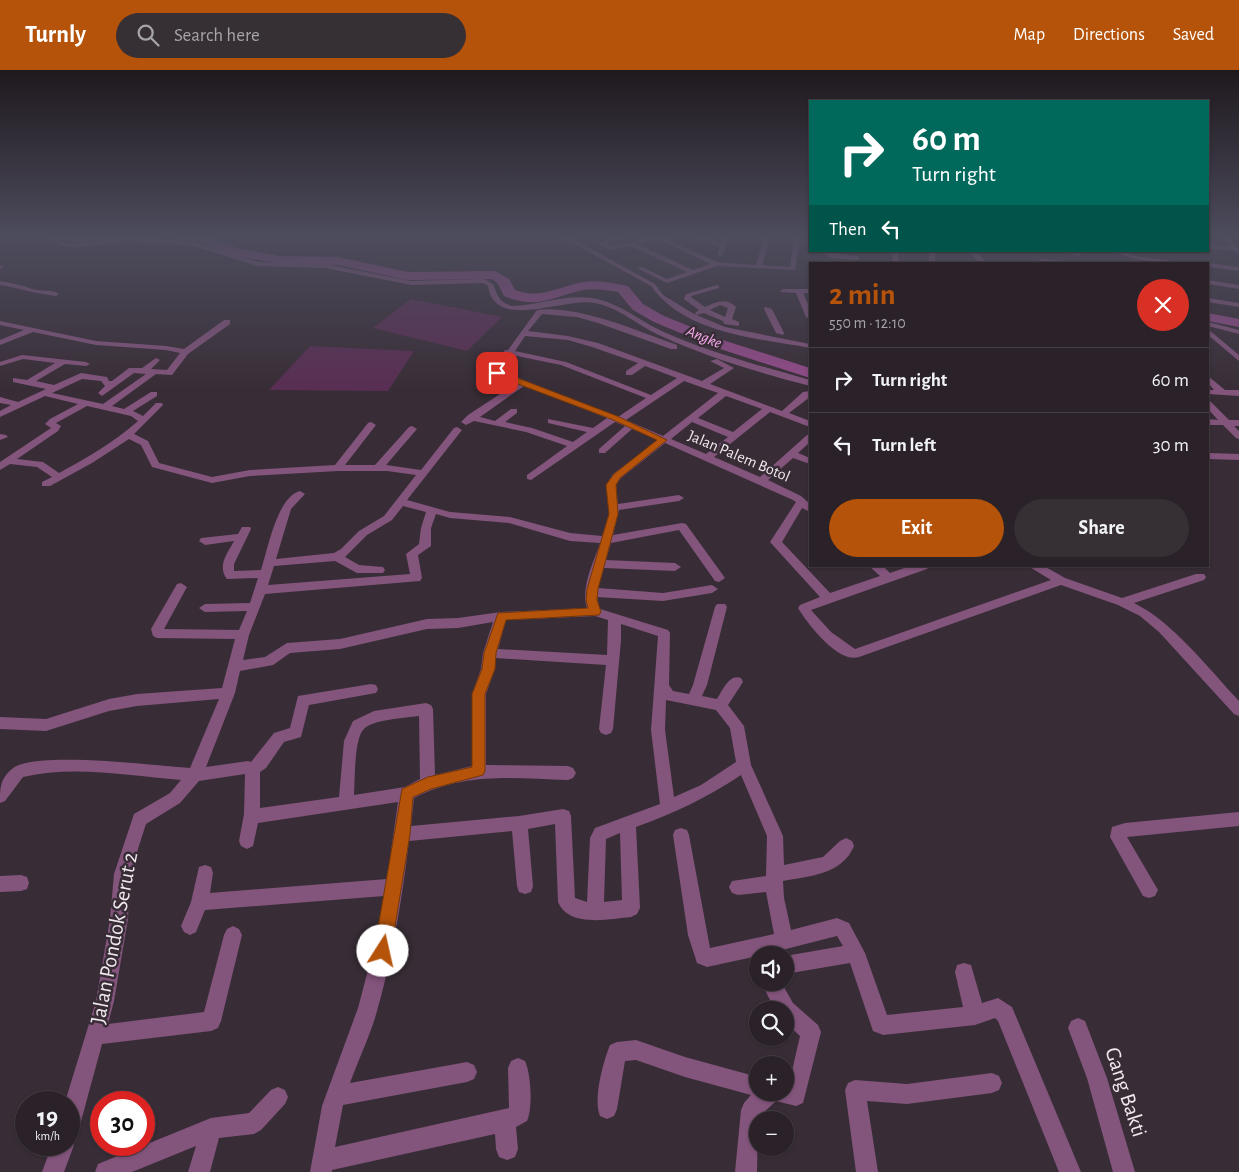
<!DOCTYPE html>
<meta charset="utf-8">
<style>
body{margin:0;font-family:"Alegreya Sans",sans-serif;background:#362f34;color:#f1f3f6;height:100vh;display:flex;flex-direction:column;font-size:19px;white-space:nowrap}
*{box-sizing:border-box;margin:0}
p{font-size:16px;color:#a5a4a8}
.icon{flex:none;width:28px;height:28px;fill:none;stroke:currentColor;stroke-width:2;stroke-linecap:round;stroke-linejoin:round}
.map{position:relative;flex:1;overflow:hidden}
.panel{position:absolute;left:809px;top:192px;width:400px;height:305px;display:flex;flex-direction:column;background:#2a2228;border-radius:0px;box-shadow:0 1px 4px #0004,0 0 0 1px #463f45}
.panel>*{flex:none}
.top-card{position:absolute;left:809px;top:30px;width:400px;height:152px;border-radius:0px;box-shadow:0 1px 4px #0004,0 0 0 1px #463f45;background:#00695c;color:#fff;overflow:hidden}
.fabs{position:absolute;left:749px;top:876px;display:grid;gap:10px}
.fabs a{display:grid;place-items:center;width:45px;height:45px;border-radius:50%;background:#2a2228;box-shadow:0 1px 4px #0004,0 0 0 1px #463f45;font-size:25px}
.speed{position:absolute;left:15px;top:1021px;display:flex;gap:10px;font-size:25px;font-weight:700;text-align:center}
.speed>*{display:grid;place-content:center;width:65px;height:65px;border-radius:50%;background:#2a2228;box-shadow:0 1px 4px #0004,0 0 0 1px #463f45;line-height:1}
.speed small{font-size:12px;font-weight:400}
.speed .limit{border:8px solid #d22;background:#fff;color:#111}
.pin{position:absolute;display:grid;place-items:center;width:42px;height:42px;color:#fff;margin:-21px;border-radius:10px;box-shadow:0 2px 8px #0006}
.me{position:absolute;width:55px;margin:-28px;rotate:10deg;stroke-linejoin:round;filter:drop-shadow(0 0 4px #0008)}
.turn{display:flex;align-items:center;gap:18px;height:105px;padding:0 20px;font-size:22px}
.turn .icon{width:65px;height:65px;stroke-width:2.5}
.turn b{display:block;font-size:35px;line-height:42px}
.then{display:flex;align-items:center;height:48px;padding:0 20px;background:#0003;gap:10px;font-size:19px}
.round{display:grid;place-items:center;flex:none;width:52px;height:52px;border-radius:26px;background:#362f34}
.headline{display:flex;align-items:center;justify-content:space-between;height:85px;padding:0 20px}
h1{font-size:30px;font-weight:600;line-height:38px;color:#b45309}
.button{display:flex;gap:10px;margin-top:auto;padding:10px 20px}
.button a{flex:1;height:58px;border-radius:30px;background:#b45309;color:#fff;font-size:20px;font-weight:600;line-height:58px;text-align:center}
.button a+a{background:#362f34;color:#f1f3f6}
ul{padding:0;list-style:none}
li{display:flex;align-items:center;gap:15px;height:65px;padding:0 20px;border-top:1px solid #463f45}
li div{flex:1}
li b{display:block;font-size:19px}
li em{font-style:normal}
header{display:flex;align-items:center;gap:30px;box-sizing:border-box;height:70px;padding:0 25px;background:#b45309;color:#fff}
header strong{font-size:24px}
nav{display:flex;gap:28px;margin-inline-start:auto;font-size:18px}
.search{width:350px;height:45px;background:#362f34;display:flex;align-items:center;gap:12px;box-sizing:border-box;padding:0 18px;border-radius:28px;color:#a5a4a8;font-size:19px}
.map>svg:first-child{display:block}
.green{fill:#592e53}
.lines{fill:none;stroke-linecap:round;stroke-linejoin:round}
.river{fill:#934b89;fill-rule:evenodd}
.minor{fill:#83547c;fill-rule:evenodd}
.route{fill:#b45309;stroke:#753606}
.labels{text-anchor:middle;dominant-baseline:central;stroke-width:5;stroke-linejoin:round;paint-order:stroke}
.far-water-label{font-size:16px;font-style:italic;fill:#faabed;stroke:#382d36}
.far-street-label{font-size:16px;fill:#efe8ee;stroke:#382d36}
.near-street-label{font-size:22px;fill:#efe8ee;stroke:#382d36}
</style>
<header>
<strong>Turnly</strong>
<div class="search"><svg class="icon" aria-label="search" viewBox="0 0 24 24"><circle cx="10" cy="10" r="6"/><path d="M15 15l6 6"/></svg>Search here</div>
<nav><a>Map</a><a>Directions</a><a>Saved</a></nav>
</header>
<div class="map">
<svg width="1239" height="1102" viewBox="0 0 1239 1102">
<rect width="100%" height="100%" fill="#382d36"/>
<!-- green -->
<g class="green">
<path d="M411 229 502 247 467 281 373 258Z"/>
<path d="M310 276 414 281 388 321 269 320Z"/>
</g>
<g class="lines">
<!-- river -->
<g class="river">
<path d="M63 165H126C115 175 77 175 64 170Z"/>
<path d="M169 165H203L240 179 279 186 338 187 408 202 495 201 509 209 515 220C540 230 559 216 584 212 597 210 610 213 623 215L628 216 643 234 664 246 726 271 810 298V308L714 277 654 252 633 240 618 222C607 220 595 218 583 220 550 227 540 240 504 226L498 214 492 209 408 210 338 195 279 194 233 185 201 172 175 169Z"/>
<path d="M1208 243 1239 249V257L1208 251Z"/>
</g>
<!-- minor -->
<g class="minor">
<path d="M54 165H60L58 169 63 172 73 174 126 168 192 171 258 192 325 194 411 211 484 209 493 214C498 225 498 232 512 236 538 235 566 224 592 228 621 233 639 251 664 262 711 283 761 296 810 310V316C760 303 706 287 659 265 637 255 620 238 595 233 564 227 495 262 488 216L483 213 411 215 325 198 257 196 191 175 126 172 73 178 59 175 52 169Z"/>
<path d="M558 165H566L655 214 663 225 694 244 725 257 810 274V278C757 268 685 264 651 216Z"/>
<path d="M623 165H634L606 173C620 181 647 165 665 165L662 167 717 192 756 195 765 165H771L762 195 790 197 794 169 783 165H794L800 168 795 200 717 196 667 213 637 198 642 197 667 209 687 202 631 176 610 180 597 173ZM656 168 710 194 693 200 637 174Z"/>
<path d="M690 165H699L721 173 724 165H730L723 184 720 186 717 184 720 177Z"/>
<path d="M1220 165H1226L1239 179V184L1233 181 1208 178V174L1230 176Z"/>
<path d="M820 181 857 186 860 188 857 190 831 188Z"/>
<path d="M893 181H899L898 194H892Z"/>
<path d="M930 181H936L934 194H928Z"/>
<path d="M969 181H976L987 194H980Z"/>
<path d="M1063 181H1075L1081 184 1078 186Z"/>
<path d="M1104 181H1125L1135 186 1195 194C1171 194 1146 193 1123 185 1117 183 1110 184 1104 181Z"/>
<path d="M1041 189 1074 192 1077 194 1039 192V190Z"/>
<path d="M1208 193 1239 197V201L1208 197V194H1206Z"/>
<path d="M0 195 3 196V198L0 199Z"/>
<path d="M1208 210 1239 215V219L1208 214Z"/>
<path d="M0 211C11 213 21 215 32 219 41 222 52 219 59 224L56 226C37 224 19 218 0 215Z"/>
<path d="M717 215 719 216V218L691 226 692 228 705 237C716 232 726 227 736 237L732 249 739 252V256L724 254 723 251 704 243 696 245 695 243 699 240 684 229 686 224ZM720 235 728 238 725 247 710 240Z"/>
<path d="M783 219H810V223H803L810 238V249L806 247 796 223 781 222 780 221Z"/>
<path d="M1208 228 1239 233V237L1208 232Z"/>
<path d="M765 237 772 239 784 263 783 265 776 263 764 239Z"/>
<path d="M537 240C579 235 637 261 677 275V279H671L598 253 577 247 542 244 528 261 568 266 598 273 702 311 724 298 710 291 717 289 734 298 710 314 782 341 803 322 810 321V327L789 343 810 351V357L770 342 714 387 760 407 807 365 810 364V372L798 383 810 388V394L793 388 768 410 801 426 810 434V442L802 438 782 472 830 523 880 506 869 496H883L890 503 910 496H929L927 499 811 540 831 562 855 579 1051 510 1028 496H1044L1065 508 1122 528 1196 504H1204L1206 507 1204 510 1134 533C1173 552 1209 599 1239 631V646L1234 644 1159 562 1140 546 1118 535 1061 515 859 587C838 594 807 553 798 538L800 535 820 527 770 472 796 432 793 430 665 373 621 408 616 415 618 434 679 425 684 428 679 431 619 440 613 465 682 453 686 454 725 508 719 512 715 511 679 460 611 473 606 490 675 493 681 497 675 501 604 498 598 518 663 523 712 515 718 519 712 523 663 531 597 527 600 539 668 560 670 563 669 615 673 621 689 624 693 615 715 537 717 534H725L727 537 707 615 702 626 717 629C723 620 729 604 741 608L743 612 728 635 744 656 751 695 783 766 784 795 823 787 840 771 846 768 852 771 854 776C842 805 809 806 783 811L784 828 791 860 837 848 849 853 865 883 887 945 963 937 955 902 957 895 964 893 971 895 982 933 998 928 1012 937 1081 1102H1059L998 951 995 948 975 955 883 965 873 961 850 893 785 904V886L843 876 837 866 770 883V885H758V893L753 887 707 897 697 893 688 865 673 765 675 760 681 758 687 760 689 765 710 878 774 864 766 822 738 825 732 823 729 817 732 811 766 806 767 766 741 705C707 728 674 743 636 757L640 838 637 844 631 847C609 849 569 858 558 832L555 754 528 759 533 816 531 822 525 824 519 822 517 816 512 761 409 771C402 830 392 891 375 948 368 970 358 991 350 1013L467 992 474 995 477 1002 474 1009 467 1012 343 1035 335 1077 509 1038 508 998 511 991 518 988 525 991C531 1004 533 1038 527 1051L516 1057 518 1079 515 1087 507 1090 499 1087 496 1079 495 1064 332 1100V1102H310L322 1036 358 938 372 885 384 826 205 840 196 862 190 865 184 862 181 856 191 832 199 797 205 795 211 797 213 803 210 823 387 809 398 732 258 753 253 776 247 779 241 776 239 771 244 744 245 704 199 711 180 733 146 754 130 804 128 849 114 931 108 954 204 942 224 865 227 859 233 856 239 859 242 865 221 951 218 958 211 961 102 974 80 1055 76 1062 69 1065V1032H65L96 931 110 849 114 804 134 744 170 723 181 710C129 706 74 695 23 707L5 731 0 733C0 718 0 709 12 699 32 680 159 696 190 698L219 629 137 636 109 641 46 661 0 659V647L46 649 109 629 137 624 222 618 235 569 157 568 153 566 151 559 177 514 181 513 187 517 164 559 239 560 247 541 205 542 199 538 205 534 250 533 258 508 227 509C217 496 227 484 234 471L205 475 199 471 201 468 238 464 242 457H250L251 459 234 494V501L261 500C268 479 277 427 300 421L305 424 291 439 276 489 334 483 341 479 359 461 384 446 416 405 387 401H338L250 406 212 413 152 397 141 375 129 369 92 393 50 416H42V412L52 407 37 397 10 394 0 400V392L51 358 45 354 50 349 78 334 45 326 0 347V341L11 335 0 333V327L18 332 46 319 13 312V308L27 310 55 293 23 289 0 296V292L22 285 86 292 90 294 86 296 65 294 36 311 54 315 81 303 107 307 109 311H112L129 298H142L156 288 160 290 151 299 167 300 180 283 166 280 96 275 33 262 0 275V270L24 260 0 255V251L96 271 166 276 184 279 224 250H230V254L188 284 172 305 156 304 112 336 124 339 151 322H157V326L133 341 143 346 156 333H162L163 335 134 364 148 371 159 393 212 407 250 400 335 395 368 353 371 352 376 355 345 395H375L409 357 412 356 417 359 386 395 421 400 454 358 457 357 462 360 407 430 450 442 510 447 570 463 602 466 609 444 606 415 613 404 658 370 632 359 605 383H599V379L625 356 615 352 531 410 527 409V405L567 376 526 362 474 351 466 355 461 352 468 345 517 313 492 302 505 280H508ZM525 266 568 270 592 277 638 293 626 301V305H632L645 296 677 308 651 325 566 292 515 281ZM512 285 561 295 646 328 618 347 501 301ZM134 303 146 304 103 334 52 323 82 309 101 311 105 316 98 323 102 326ZM684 311 718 323 663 366 626 350ZM524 316 607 348 593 358 548 349V353L587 362 573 372 532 358 505 352 517 343V339H511L495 351 480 347ZM726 326 762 339 733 362 698 348ZM87 336 131 346 138 351C114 372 87 388 59 403L43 392 17 389 58 361 61 356 56 353ZM692 352 728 367 706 384 671 369ZM403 436 426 442 421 458 419 474 406 484 410 504 268 515 274 496 335 491 357 503H383L385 500 383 497 359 495 345 487 367 465 392 450ZM436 444 450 448 509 453 570 471 600 473C594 492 580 518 587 538L501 542 458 548 427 549 340 569 287 573 265 587 243 590 249 565 265 524 420 511 422 508 418 485 431 476V458ZM595 546 608 550 607 585 498 579 506 550ZM493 552 483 583 481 599 472 624V696L435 705 433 639 431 635 426 633 374 641 353 651 344 671 339 727 260 738V702L266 698 284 672 301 667 309 635 376 623 378 619 376 615 371 614 298 626 290 658 274 663 251 692 248 691 206 697 235 623 240 601 273 595 290 583 340 579 427 559 458 558ZM621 554 658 566 651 660 660 734 595 758 590 768 587 832 575 828 571 746 569 741 563 739 519 746 411 756 414 728C464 702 514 708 568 710L573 708 576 703 573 698 568 696 486 695V624L495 599 496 588 606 595 599 659 601 663 606 665 611 663 613 659 621 570ZM666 630 716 640 730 658 736 692 701 715 674 727 665 660ZM419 646 420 709 405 717 354 725C355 710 354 671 363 660 372 649 406 648 419 646ZM620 763 622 830 604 832 606 769Z"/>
<path d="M1208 252 1239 260V264L1208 256Z"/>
<path d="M1208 259 1239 285V291L1208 265Z"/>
<path d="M1208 306 1225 320H1239V326L1208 324V320H1214L1208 313Z"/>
<path d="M1208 331 1211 332 1229 350H1239V356H1234L1239 361V369L1236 368 1223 355H1208V349L1218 350 1208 339Z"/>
<path d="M0 364 6 365 8 367 0 370Z"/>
<path d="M1208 383 1239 384V390L1208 389Z"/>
<path d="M1239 742V756L1127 767 1158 820 1155 826 1149 828 1143 826 1110 767 1112 757 1125 753Z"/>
<path d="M21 805 27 807 29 813 27 819 21 821 0 822V806Z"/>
<path d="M761 912H781L793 933 818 955 821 962 803 1033 796 1036 776 1031 761 1045V1050H758L757 1102H735L741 1040 744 1033 751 1025 685 1007 636 990 625 991 617 1039 614 1046 607 1049 600 1046C593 1030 603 992 610 975L617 972 636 970 685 987 758 1007V1022H785V1013L789 1014 800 966 785 952V940H775Z"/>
<path d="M1078 948 1085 951 1107 1008 1135 1102H1113L1087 1008 1068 958 1071 951Z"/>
<path d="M992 1003 999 1006 1002 1013 999 1020 992 1023 907 1034 867 1031 878 1102H856L845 1020 848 1013 855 1010 907 1014Z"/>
<path d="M278 1017 285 1020 288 1027 285 1034 261 1060 254 1064 219 1068 210 1102H188L196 1076 132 1102H95L98 1094 211 1048 249 1043 271 1020Z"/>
<path d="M69 1067 74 1075 64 1102H42L52 1075H69Z"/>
</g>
</g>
<!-- sky -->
<linearGradient id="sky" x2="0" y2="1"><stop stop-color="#1f191e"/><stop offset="0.52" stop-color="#4d4c5d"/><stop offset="1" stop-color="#4d4c5d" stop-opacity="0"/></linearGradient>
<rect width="1239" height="320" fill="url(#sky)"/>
<!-- route -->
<path class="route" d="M494 301H499L617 346 667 370 620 408 616 415 618 444 598 519 597 530 601 542 599 545 506 550 496 583 495 599 485 624V701L483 705 431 719 413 727 410 764 391 881 388 887 383 890 377 887 374 881 402 719 428 707 472 697V624L482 599 484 583 498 543 588 538 586 530 587 519 609 444 606 415 614 404 657 370 611 349 494 305Z"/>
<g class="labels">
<!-- far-water labels -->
<g class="far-water-label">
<text transform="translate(704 267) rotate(22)">Angke</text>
</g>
<!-- far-street labels -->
<g class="far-street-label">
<text transform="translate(739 386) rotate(23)">Jalan Palem Botol</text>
</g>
<!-- near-street labels -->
<g class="near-street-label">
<text transform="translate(114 868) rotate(-79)">Jalan Pondok Serut 2</text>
<text transform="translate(1126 1022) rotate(72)">Gang Bakti</text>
</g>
</g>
</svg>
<div class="fabs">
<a><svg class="icon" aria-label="sound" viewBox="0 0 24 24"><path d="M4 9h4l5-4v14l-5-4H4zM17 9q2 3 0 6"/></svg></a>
<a><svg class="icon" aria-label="search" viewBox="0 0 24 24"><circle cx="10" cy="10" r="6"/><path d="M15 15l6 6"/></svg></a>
<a>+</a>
<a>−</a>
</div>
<div class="speed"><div>19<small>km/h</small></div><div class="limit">30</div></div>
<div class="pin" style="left:497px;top:303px;background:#d93025"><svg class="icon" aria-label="arrive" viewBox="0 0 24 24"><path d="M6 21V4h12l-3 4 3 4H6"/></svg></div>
<svg class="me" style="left:383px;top:881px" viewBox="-20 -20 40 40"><circle r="19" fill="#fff"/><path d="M0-13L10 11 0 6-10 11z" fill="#b45309"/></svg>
<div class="top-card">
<div class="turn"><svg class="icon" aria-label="right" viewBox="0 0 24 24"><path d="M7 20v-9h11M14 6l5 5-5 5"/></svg><div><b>60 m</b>Turn right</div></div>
<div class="then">Then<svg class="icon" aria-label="left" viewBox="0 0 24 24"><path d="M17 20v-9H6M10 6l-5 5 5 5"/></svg></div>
</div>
<section class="panel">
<div class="headline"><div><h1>2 min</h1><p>550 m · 12:10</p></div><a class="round" style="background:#d93025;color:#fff"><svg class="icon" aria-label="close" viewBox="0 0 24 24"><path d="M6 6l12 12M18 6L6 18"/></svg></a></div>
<ul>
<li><svg class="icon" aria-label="right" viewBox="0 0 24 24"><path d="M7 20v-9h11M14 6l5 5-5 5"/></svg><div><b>Turn right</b></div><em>60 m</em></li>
<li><svg class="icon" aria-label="left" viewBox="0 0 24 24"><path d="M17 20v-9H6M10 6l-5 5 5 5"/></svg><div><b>Turn left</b></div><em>30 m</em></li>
</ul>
<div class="button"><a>Exit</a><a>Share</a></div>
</section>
</div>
